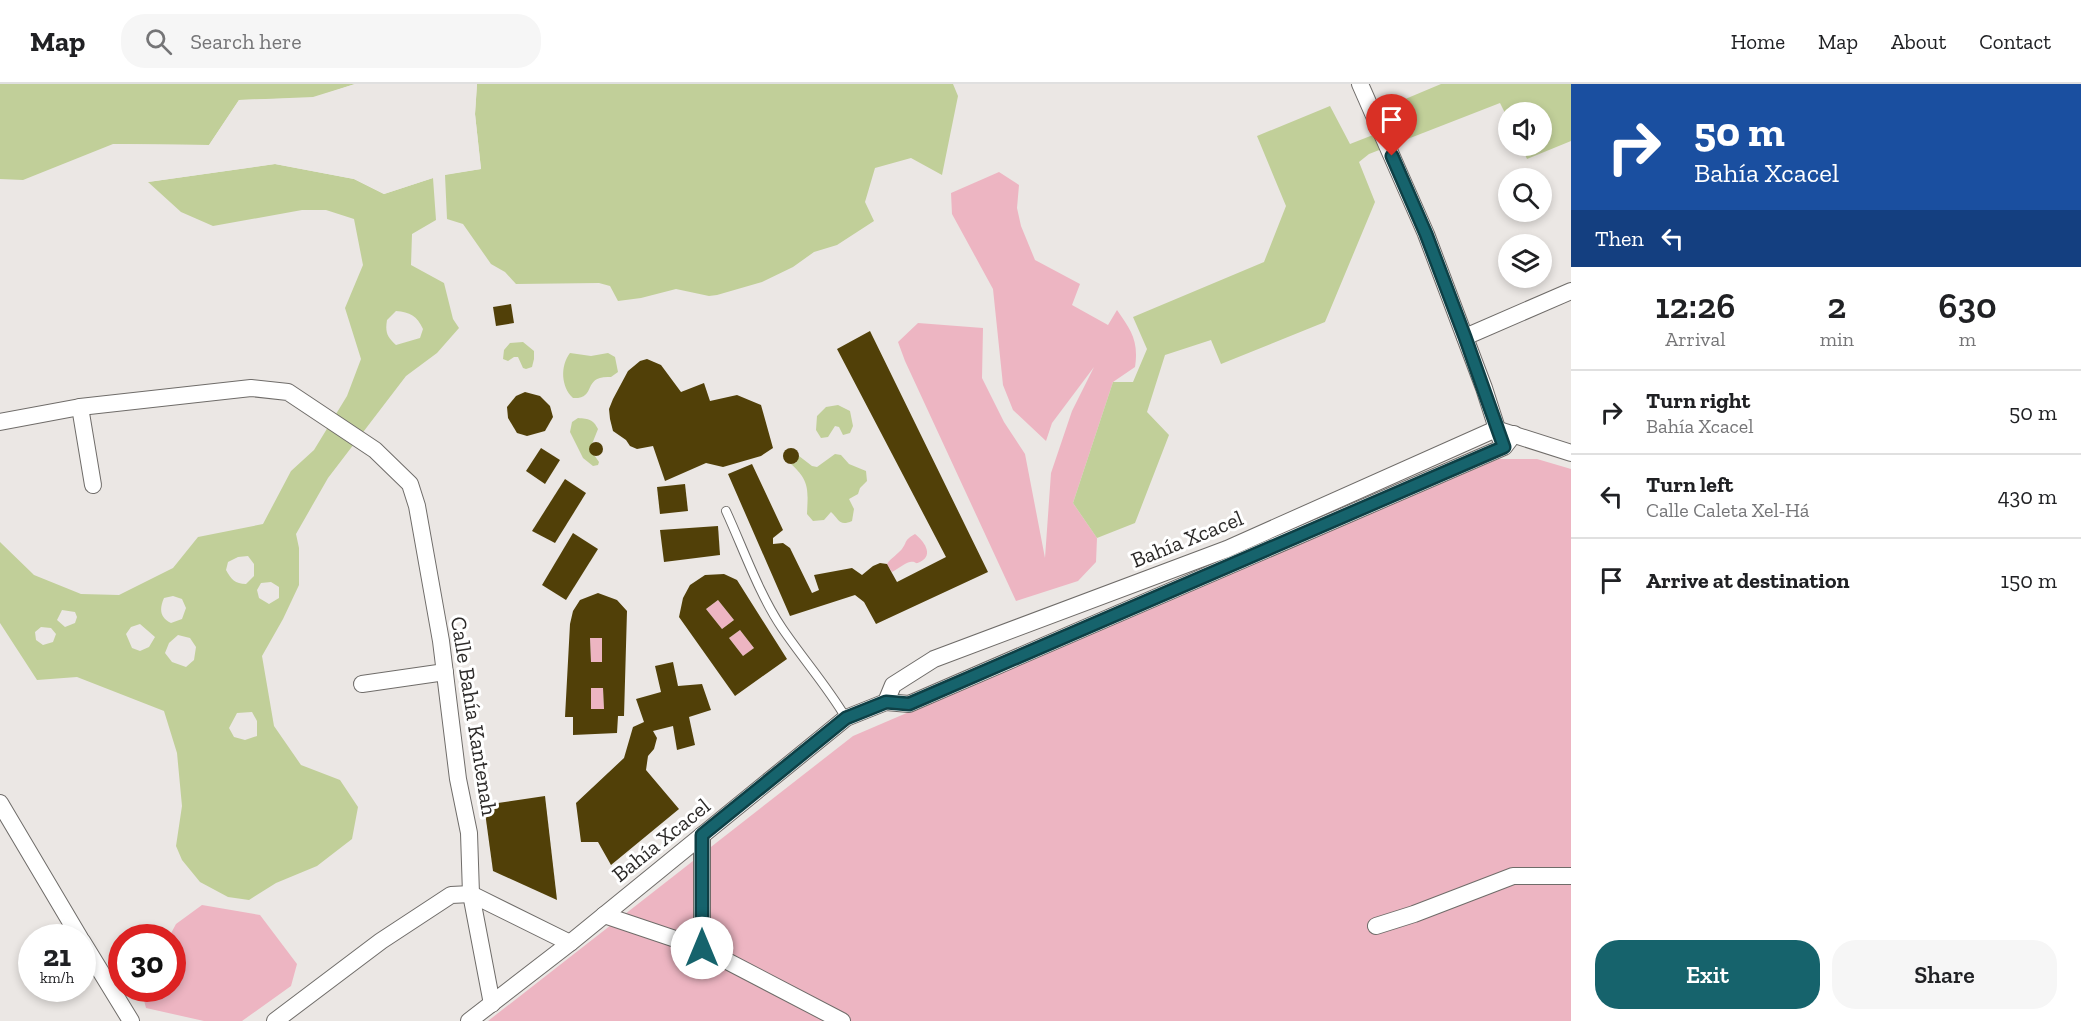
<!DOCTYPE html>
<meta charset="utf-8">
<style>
body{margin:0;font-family:"Zilla Slab",serif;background:#f6f6f6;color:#202124;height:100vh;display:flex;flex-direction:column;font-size:22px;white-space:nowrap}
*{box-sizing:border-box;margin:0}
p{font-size:20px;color:#757577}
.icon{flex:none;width:33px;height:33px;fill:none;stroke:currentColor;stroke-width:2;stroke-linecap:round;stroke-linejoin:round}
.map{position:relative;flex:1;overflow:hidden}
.drawer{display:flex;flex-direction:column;background:#fff;width:510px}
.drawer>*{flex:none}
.banner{background:#1a4fa0;color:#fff;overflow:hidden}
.tools{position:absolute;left:1498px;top:18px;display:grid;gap:12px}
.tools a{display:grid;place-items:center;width:54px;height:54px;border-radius:50%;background:#fff;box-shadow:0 3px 9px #0003;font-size:30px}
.speed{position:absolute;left:18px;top:840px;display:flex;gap:12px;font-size:30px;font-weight:700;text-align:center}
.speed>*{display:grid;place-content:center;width:78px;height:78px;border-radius:50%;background:#fff;box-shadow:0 3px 9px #0003;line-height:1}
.speed small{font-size:15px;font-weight:400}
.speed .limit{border:9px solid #d22;background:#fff;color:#111}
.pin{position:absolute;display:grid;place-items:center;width:51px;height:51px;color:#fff;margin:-62px -26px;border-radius:50% 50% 50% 0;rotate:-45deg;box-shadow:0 0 6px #0007}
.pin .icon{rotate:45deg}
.me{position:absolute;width:66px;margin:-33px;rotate:0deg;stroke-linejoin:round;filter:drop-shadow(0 0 4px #0008)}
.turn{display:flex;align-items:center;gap:21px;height:126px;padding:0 24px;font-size:27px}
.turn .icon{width:78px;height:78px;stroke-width:2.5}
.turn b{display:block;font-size:42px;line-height:51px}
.then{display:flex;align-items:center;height:57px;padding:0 24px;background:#0003;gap:12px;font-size:22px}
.eta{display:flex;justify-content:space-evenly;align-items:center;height:102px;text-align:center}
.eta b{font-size:36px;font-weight:600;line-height:42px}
.cta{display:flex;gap:12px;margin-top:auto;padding:12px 24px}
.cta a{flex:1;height:69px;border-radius:24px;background:#16636c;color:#fff;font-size:24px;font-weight:600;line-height:69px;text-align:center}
.cta a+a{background:#f6f6f6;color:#202124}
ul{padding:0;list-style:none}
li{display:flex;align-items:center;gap:18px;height:84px;padding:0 24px;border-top:2px solid #e0e0e0}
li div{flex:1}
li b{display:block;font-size:22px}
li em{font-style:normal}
header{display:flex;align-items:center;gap:36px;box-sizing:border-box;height:84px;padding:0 30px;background:#fff;border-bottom:2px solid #e0e0e0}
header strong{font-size:28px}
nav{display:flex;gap:33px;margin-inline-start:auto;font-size:21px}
.search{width:420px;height:54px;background:#f6f6f6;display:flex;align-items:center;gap:15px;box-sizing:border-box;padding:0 21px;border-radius:24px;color:#757577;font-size:22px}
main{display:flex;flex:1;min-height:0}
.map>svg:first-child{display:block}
.green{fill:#edb5c2}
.water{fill:#c1cf99;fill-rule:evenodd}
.pier{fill:#ebe7e4}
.building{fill:#514008;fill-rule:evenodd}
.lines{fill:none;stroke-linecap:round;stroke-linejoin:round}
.lane-casing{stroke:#6f6c69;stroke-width:10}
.street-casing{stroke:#6f6c69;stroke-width:18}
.lane{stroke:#fff;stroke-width:8}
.street{stroke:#fff;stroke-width:16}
.route-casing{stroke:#0e4046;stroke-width:15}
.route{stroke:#16636c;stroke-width:10}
.labels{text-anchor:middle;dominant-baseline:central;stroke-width:6;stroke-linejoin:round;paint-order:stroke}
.street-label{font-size:22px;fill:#2c2a29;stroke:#fff}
</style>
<header>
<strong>Map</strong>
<div class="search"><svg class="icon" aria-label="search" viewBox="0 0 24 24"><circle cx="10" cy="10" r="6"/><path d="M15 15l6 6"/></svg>Search here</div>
<nav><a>Home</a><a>Map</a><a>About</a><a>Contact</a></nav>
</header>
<main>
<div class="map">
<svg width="1571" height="937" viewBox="0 0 1571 937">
<rect width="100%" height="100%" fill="#ebe7e4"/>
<!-- green -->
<g class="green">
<path d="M999 88 1019 101 1017 124 1021 142 1035 176 1080 200 1072 221 1108 241 1117 226C1131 246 1139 257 1135 283L1113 298 1073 419 1097 454 1096 478 1078 497 1016 517 905 277 898 258 918 239 983 244 982 294 1004 338 1025 370 1045 474 1051 389 1072 327 1094 283 1052 339 1046 357 1013 326 1003 301 993 205 952 130 951 109Z"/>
<path d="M1498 375H1537L1571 385V937H488L853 652Z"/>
<path d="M915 450C923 456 935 471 920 478 913 481 918 477 910 478 905 479 898 485 892 488L887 480C891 474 898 470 902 465 908 457 903 457 915 450Z"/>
<path d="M718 516 734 536 722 545 706 525Z"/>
<path d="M740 546 754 564 743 572 729 554Z"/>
<path d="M590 554H602V578H591Z"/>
<path d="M591 604H603L604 625H591Z"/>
<path d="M202 821 260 831 297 880 291 902 242 937H204L146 924 141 905 172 904V854L169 853 176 840Z"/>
</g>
<!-- water -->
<g class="water">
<path d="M0 0H355L313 14 239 16 209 61 113 60 23 96 0 95Z"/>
<path d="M477 0H953L958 12 942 91 911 74 875 84 865 118 874 137 837 161 814 168 793 183 762 198 717 211 709 212 676 205 641 214 618 217 610 202 599 199 516 200 505 188 491 180 463 140 447 135 445 91 481 85 475 30Z"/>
<path d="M1441 0H1571V57L1527 75 1521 62H1542V28H1509V37L1500 19 1387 63 1369 70 1359 78 1375 118 1325 238 1221 280 1211 256 1165 271 1147 328 1169 351 1135 439 1097 454 1073 419 1113 298H1133L1147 265 1133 233 1264 178 1286 122 1257 52 1330 22 1350 60 1401 40 1391 21Z"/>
<path d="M275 80 354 95 384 110 433 94 436 136 412 150 411 181 444 199 453 235 459 244 437 269 406 292 328 394 296 450 299 464V501L283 535 262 572 274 642 301 681 340 696 358 723 352 755 317 782 276 799 249 816 228 813 200 798 182 776 176 762 182 722 177 669 164 627 77 593 37 596 0 539V458L34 491 81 510 119 511 173 484 198 453 263 440 291 387 314 366 347 312 361 275 345 224 363 181 354 135 326 126H302L213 142 181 128 148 98ZM396 227C410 228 417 232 423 245L420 254 396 261C387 253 385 248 387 236ZM248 472 254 480V492L246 500C235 500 231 495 226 486L228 478 238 473ZM271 498 279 503V514L269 520 259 514 257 506 261 499ZM173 512 182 515 186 524 182 535 171 539C160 534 159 525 164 514ZM62 526 75 528 77 533 75 539 65 543 57 536ZM140 540 155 553 149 563 140 567 132 564 126 550 131 543ZM41 543 51 544 56 550 53 558 43 561 36 556 35 548ZM178 551 190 554 196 563 194 576 186 583 172 578 165 569 169 559ZM252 628 257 637V652L245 656 234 653 229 644 237 629Z"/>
<path d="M523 258 534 267V275L532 283 526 285 523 284 518 273H514L508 277 503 275 504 266 510 259Z"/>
<path d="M570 269 591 272 608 269 615 273 618 288 611 293C581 291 598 315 573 314 561 303 560 282 570 269Z"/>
<path d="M838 321 850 327 853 342 850 349 843 351 839 343 835 342 828 353 821 354 816 346 817 332 826 323Z"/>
<path d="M578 334C589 335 593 335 598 345L590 365 599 378 598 381 593 382 583 374 570 348 572 338Z"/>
<path d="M835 370 841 371 849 380 866 387 867 397 860 404 858 410 849 415 854 425 852 437C839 443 839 435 831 428L824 436 813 437 807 430C808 406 810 397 791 380L796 379 799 372 812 382 817 383Z"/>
</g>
<!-- pier -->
<g class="pier">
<path d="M355 0H358L356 3 313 16 241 19 210 64 116 63 113 60 209 61 239 16 313 13Z"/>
<path d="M474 0H477L475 30 481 85 442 91 444 88 477 83 472 31Z"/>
<path d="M275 77 355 92 384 107 432 91 436 93 384 110 354 95 275 80 148 98 146 96Z"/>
</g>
<!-- building -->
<g class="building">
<path d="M511 220 514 239 496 242 493 223Z"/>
<path d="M870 247 988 488 876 540 864 518 855 511 790 532 728 390 752 380 783 446 773 454V460L783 459 790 464 812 509 819 506 814 491 852 484 862 491 873 482 880 479 887 480 897 498 946 473 837 265Z"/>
<path d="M647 275 661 281 681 308 704 299 710 317 737 311 761 321 773 364 761 372 723 383 706 379 665 397 653 362 637 365 630 362 626 356 613 347 610 335 609 325 613 315 628 287 640 277Z"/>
<path d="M525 308 540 312 550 322 553 333 545 347 527 352 517 349 508 334 507 323 516 312Z"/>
<circle cx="596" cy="365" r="7"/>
<path d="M541 364 560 376 545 400 526 387Z"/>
<circle cx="791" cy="372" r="8"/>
<path d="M565 395 586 409 555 459 532 447Z"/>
<path d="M685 400 688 427 660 430 657 403Z"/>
<path d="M718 442 720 471 664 478 660 446Z"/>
<path d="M573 449 598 465 566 516 542 501Z"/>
<path d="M724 490 737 496 787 575 735 612 679 533 683 514 690 501 705 491ZM718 516 734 536 722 545 706 525ZM740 546 754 564 743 572 729 554Z"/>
<path d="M598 509 617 516 627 527 624 632H618L617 649 573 651V633H565L570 540 573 527 580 516ZM590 554H602V578H591ZM591 604H603L604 625H591Z"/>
<path d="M673 578 678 602 702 600 711 626 689 633 695 661 677 666 673 642 653 647 657 654 654 665 648 672 646 686 679 725 611 781 598 758H581L576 719 624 674 633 643 644 638 636 615 661 608 655 582Z"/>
<path d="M545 712 557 816 493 787 484 721Z"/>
</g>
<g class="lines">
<!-- lane casing -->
<g class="lane-casing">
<path id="lane" d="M726 427C743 464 759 510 782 544 803 575 827 602 846 634"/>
</g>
<!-- street casing -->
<g class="street-casing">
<g id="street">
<path d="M1360 0 1426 150 1484 304 1500 354"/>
<path d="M1465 253 1571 207"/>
<path d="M80 323 93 401"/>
<path d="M0 338 80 323 251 304 288 308 375 366 410 400 417 422 441 557 458 695 469 749 471 810 492 920"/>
<path d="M362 600 445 588"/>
<path d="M886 618 893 601 934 575 1227 465 1496 345 1571 369"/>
<path d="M0 719 80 854"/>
<path d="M604 831 702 864 842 937"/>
<path d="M1376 842 1414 830 1513 792H1571"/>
<path d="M82 857 131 937"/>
<path d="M702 864V751"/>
<path d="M275 937 381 857 451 811 471 810 570 859"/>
<path d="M469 937 570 859 846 634 886 618 909 620 1504 363 1514 350"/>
</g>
</g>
<!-- lane -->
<use href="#lane" class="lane"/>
<!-- street -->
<use href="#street" class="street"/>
</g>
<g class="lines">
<!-- route casing -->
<g class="route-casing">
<path id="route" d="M702 864V751L846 634 886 618 909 620 1504 363 1465 253 1426 150 1392 72"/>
</g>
<!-- route -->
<use href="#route" class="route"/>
</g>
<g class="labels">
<!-- street labels -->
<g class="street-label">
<text transform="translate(1187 455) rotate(-22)">Bahía Xcacel</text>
<text transform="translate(474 632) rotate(81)">Calle Bahía Kantenah</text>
<text transform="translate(661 756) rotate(-39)">Bahía Xcacel</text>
</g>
</g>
</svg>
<div class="tools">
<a><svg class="icon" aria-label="sound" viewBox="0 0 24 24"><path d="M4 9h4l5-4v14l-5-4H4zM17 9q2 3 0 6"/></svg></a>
<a><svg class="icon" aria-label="search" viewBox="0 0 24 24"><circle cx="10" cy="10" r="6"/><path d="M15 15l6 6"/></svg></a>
<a><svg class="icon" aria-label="layers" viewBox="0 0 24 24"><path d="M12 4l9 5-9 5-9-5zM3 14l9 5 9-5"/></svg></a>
</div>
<div class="speed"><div>21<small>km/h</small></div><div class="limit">30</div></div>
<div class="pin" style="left:1392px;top:72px;background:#d93025"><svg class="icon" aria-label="arrive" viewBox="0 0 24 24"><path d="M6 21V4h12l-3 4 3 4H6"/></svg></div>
<svg class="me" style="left:702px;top:864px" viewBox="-20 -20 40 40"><circle r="19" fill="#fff"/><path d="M0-13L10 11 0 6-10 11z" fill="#16636c"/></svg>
</div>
<section class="drawer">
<div class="banner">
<div class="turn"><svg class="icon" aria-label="right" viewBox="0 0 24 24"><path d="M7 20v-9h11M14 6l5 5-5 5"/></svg><div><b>50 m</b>Bahía Xcacel</div></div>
<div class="then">Then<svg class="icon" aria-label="left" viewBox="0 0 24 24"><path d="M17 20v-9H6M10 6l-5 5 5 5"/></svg></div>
</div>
<div class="eta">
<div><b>12:26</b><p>Arrival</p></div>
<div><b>2</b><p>min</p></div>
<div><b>630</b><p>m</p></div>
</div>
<ul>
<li><svg class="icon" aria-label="right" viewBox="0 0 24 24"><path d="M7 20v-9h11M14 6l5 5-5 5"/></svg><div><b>Turn right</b><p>Bahía Xcacel</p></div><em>50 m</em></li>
<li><svg class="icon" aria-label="left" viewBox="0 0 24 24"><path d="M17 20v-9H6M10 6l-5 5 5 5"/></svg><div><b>Turn left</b><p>Calle Caleta Xel-Há</p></div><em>430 m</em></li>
<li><svg class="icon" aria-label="arrive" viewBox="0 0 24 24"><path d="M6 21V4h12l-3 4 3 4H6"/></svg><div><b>Arrive at destination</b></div><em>150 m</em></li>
</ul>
<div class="cta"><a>Exit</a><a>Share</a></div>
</section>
</main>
